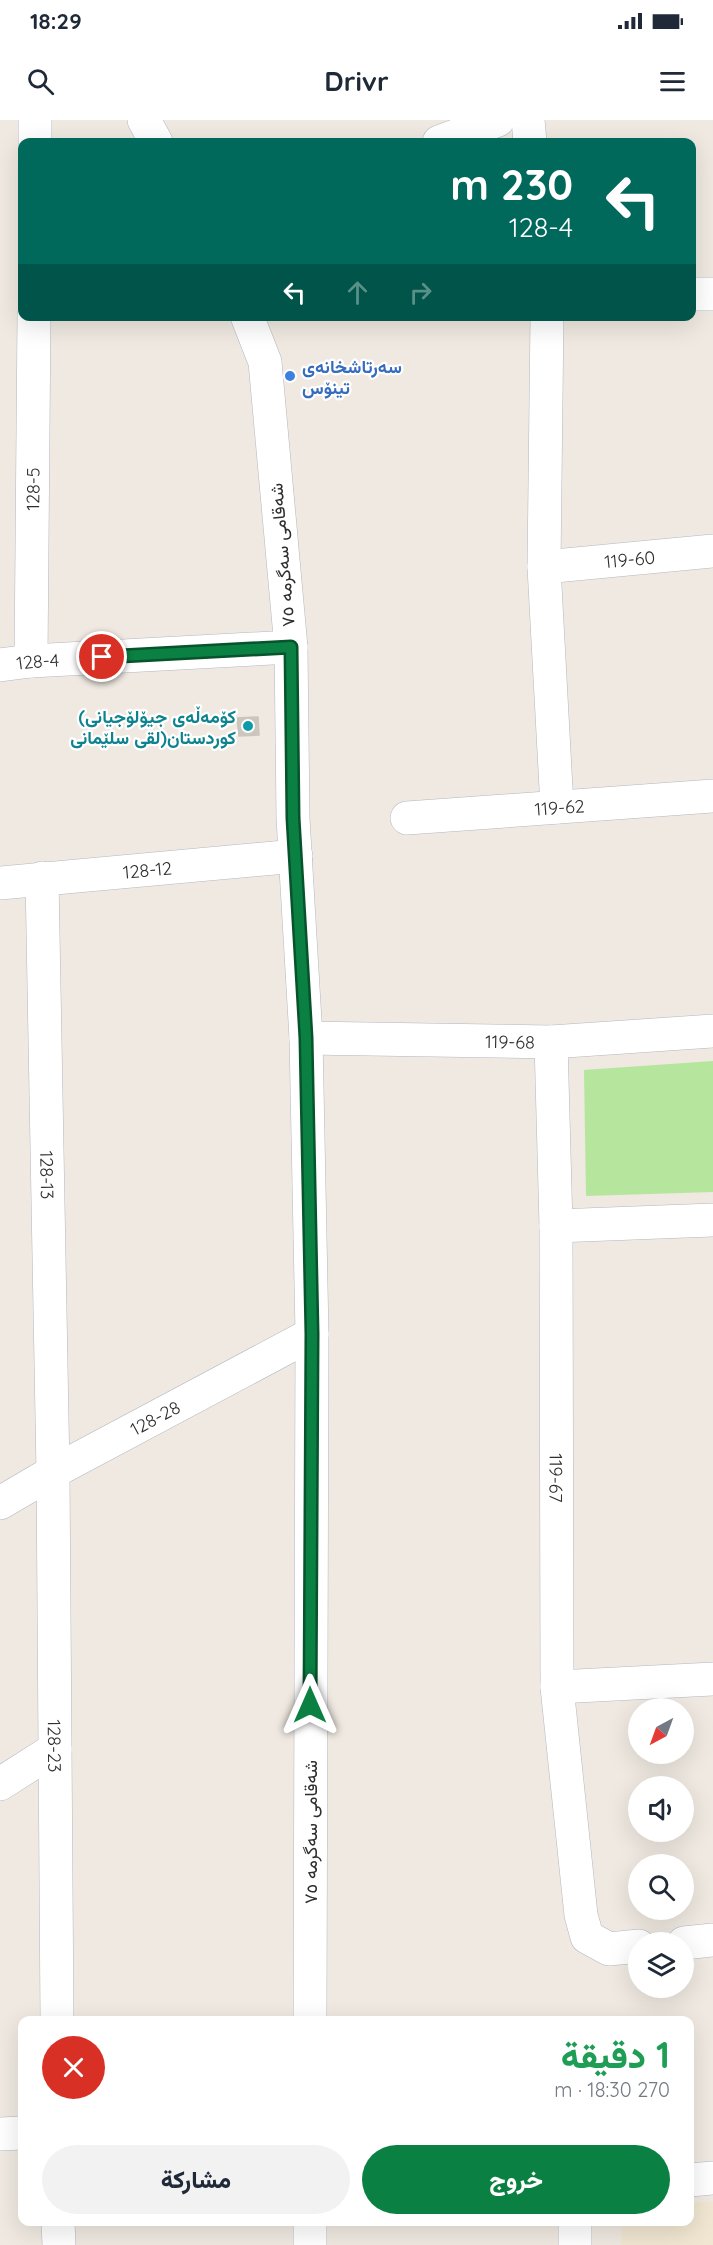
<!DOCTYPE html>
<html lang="ar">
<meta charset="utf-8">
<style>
body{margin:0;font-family:Quicksand,Vazirmatn,sans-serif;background:#f2f2f3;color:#1f2937;direction:rtl;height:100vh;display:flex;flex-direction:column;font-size:22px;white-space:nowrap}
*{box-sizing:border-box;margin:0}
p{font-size:20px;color:#747a83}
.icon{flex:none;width:33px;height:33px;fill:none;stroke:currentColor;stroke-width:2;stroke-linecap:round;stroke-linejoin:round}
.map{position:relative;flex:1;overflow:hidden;direction:ltr}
.drawer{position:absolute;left:18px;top:1896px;width:676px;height:210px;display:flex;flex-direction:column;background:#fff;border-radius:12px;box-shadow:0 6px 24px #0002;direction:rtl}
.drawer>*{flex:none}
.top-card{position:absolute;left:18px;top:18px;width:678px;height:183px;border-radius:12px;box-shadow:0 6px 24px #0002;direction:rtl;background:#00695c;color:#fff;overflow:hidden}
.needle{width:39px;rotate:221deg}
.tools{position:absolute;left:628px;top:1578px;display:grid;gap:12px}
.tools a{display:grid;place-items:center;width:66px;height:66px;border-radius:50%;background:#fff;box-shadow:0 6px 24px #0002;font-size:30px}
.pin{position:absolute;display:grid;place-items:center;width:51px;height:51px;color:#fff;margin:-26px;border:3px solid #fff;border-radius:50%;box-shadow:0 2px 6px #0007}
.me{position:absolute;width:66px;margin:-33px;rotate:0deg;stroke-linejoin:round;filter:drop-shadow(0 0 4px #0008)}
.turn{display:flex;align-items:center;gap:21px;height:126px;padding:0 24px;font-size:27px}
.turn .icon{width:78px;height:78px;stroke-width:2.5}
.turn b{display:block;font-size:42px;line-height:51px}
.lanes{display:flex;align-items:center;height:57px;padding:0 24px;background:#0003;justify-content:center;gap:30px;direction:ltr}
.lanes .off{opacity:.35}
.round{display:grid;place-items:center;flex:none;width:63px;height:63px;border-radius:32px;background:#f2f2f3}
.headline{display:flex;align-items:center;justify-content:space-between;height:102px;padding:0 24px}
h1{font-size:36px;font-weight:800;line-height:45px;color:#1e9e55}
.primary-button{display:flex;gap:12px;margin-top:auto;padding:12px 24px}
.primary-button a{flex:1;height:69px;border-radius:36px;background:#0b8043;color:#fff;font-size:24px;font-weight:800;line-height:69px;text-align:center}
.primary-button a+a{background:#f2f2f3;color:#1f2937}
.status{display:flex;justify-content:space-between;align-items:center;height:42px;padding:0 30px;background:#fff;direction:ltr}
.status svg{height:16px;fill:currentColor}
header{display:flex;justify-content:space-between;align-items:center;height:78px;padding:0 24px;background:#fff;font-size:27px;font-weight:800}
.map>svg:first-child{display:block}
.education{fill:#f0e6d1}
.green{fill:#b6e59e}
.building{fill:#cbc7bf;stroke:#cbc5ba;stroke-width:1.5}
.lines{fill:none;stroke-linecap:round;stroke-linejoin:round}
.street-casing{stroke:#b4b7c1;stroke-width:34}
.secondary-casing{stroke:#b4b7c1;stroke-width:34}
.street{stroke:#fff;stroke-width:33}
.secondary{stroke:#fff;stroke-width:33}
.route-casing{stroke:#07532c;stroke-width:15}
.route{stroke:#0b8043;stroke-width:10}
.shop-dot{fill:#3f7fe0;stroke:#fff;stroke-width:2}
.culture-dot{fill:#0f9aa8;stroke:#fff;stroke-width:2}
.labels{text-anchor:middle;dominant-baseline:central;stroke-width:4.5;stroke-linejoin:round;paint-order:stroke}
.shop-label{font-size:18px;font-weight:bold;fill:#366cbe;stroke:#fff;text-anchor:start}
.street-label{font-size:18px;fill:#2e2e2e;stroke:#fff}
.culture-label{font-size:18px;font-weight:bold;fill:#0d838f;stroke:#fff;text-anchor:end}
</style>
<div class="status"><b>18:29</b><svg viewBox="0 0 49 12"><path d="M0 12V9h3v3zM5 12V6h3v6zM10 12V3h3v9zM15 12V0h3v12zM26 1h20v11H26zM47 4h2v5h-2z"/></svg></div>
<header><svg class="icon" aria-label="menu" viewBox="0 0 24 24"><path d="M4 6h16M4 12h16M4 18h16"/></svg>Drivr<svg class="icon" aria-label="search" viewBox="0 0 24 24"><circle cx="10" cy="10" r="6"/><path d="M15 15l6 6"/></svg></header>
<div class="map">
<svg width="713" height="2125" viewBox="0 0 713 2125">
<rect width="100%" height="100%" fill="#efe9e1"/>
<!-- education -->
<path class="education" d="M713 2082V2125H621L622 2105 624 2102H690V2083Z"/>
<!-- green -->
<path class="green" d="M713 941V1072L586 1076 584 950Z"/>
<!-- building -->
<path class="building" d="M258 597 259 615 239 616 237 598Z"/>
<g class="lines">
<!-- street casing -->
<g class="street-casing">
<g id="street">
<path d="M528 0 530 22"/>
<path d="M35 22V0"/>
<path d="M439 22 498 0"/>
<path d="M692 174H713"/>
<path d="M547 196 544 447 557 687"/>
<path id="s1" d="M544 447 713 431"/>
<path id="s2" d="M31 541 34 196"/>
<path id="s3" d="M0 545 31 541 291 527"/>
<path id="s4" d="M407 698 713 676"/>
<path id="s5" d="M42 758 53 1352 57 1900"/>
<path id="s6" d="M0 763 296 736"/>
<path id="s7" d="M306 918 551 922 713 911"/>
<path id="s8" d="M551 922 556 1106 557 1567 581 1795 587 1817 609 1829 639 1826"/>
<path d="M556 1106 713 1100"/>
<path id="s9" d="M0 1383 53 1352 312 1214"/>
<path d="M557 1567 713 1559"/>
<path d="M0 1664 55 1629"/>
<path d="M684 1823 713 1820"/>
<path d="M0 2014 22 2013"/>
<path d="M690 2060 713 2058"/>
<path d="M58 2102 59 2125"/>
<path d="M575 2125V2102"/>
</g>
</g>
<!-- secondary casing -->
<g class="secondary-casing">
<g id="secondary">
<path d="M144 0 156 22"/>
<path d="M247 196 265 242 291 527 293 698 306 918 312 1214 310 1900"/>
<path d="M310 2125V2102"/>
</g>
</g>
<!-- street -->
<use href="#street" class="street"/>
<!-- secondary -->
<use href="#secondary" class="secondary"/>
</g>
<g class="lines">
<!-- route casing -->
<g class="route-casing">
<path id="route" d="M102 537 291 527 293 698 306 918 312 1214 310 1585"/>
</g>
<!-- route -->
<use href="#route" class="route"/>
</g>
<!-- markers -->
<circle class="shop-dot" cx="290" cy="256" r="6"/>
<circle class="culture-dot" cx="248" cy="606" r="6"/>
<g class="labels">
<!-- shop labels -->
<g class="shop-label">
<text x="302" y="246">سەرتاشخانەی<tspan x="302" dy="21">تینۆس</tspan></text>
</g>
<!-- street labels -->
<g class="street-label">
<text stroke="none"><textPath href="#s2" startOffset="172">128-5</textPath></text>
<text transform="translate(282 435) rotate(-95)">شەقامی سەگرمە ٧٥</text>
<text stroke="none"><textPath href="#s1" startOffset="86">119-60</textPath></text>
<text stroke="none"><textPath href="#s3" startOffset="38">128-4</textPath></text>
<text stroke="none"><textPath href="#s4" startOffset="153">119-62</textPath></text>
<text stroke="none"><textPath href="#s6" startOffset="148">128-12</textPath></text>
<text stroke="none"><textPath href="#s7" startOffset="204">119-68</textPath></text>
<text stroke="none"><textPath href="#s5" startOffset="297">128-13</textPath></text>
<text stroke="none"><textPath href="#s9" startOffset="177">128-28</textPath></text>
<text stroke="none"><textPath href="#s8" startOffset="436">119-67</textPath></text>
<text stroke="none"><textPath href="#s5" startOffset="868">128-23</textPath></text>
<text transform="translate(310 1712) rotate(-90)">شەقامی سەگرمە ٧٥</text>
</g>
<!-- culture labels -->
<g class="culture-label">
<text x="236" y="596">(کۆمەڵەی جیۆلۆجیانی<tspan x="236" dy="21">کوردستان(لقی سلێمانی</tspan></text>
</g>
</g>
</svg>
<div class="tools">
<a><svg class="needle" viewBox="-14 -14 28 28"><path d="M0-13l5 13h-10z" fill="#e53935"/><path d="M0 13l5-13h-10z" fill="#747a83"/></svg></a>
<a><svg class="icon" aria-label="sound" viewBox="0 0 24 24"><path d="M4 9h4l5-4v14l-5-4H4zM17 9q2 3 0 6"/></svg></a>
<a><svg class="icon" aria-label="search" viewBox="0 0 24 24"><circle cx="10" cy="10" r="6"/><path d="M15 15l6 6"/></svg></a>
<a><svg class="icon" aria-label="layers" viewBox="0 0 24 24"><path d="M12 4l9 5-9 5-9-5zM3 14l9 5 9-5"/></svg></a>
</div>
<div class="pin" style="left:102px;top:537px;background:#d93025"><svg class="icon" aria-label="arrive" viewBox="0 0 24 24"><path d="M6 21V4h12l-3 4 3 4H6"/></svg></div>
<svg class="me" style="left:310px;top:1585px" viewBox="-20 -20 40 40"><path d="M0-17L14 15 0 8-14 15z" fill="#0b8043" stroke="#fff" stroke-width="4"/></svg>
<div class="top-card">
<div class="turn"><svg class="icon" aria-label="left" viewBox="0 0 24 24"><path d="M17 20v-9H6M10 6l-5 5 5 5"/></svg><div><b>230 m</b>128-4</div></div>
<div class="lanes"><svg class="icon" aria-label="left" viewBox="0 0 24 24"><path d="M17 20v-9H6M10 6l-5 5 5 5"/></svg><svg class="icon off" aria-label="ahead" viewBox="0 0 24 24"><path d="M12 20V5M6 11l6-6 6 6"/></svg><svg class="icon off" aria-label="right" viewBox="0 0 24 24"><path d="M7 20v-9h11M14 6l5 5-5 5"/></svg></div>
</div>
<section class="drawer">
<div class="headline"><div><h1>1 دقيقة</h1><p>270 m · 18:30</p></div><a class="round" style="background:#d93025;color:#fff"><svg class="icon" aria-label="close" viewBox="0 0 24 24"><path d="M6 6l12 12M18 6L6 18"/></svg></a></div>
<div class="primary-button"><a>خروج</a><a>مشاركة</a></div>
</section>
</div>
